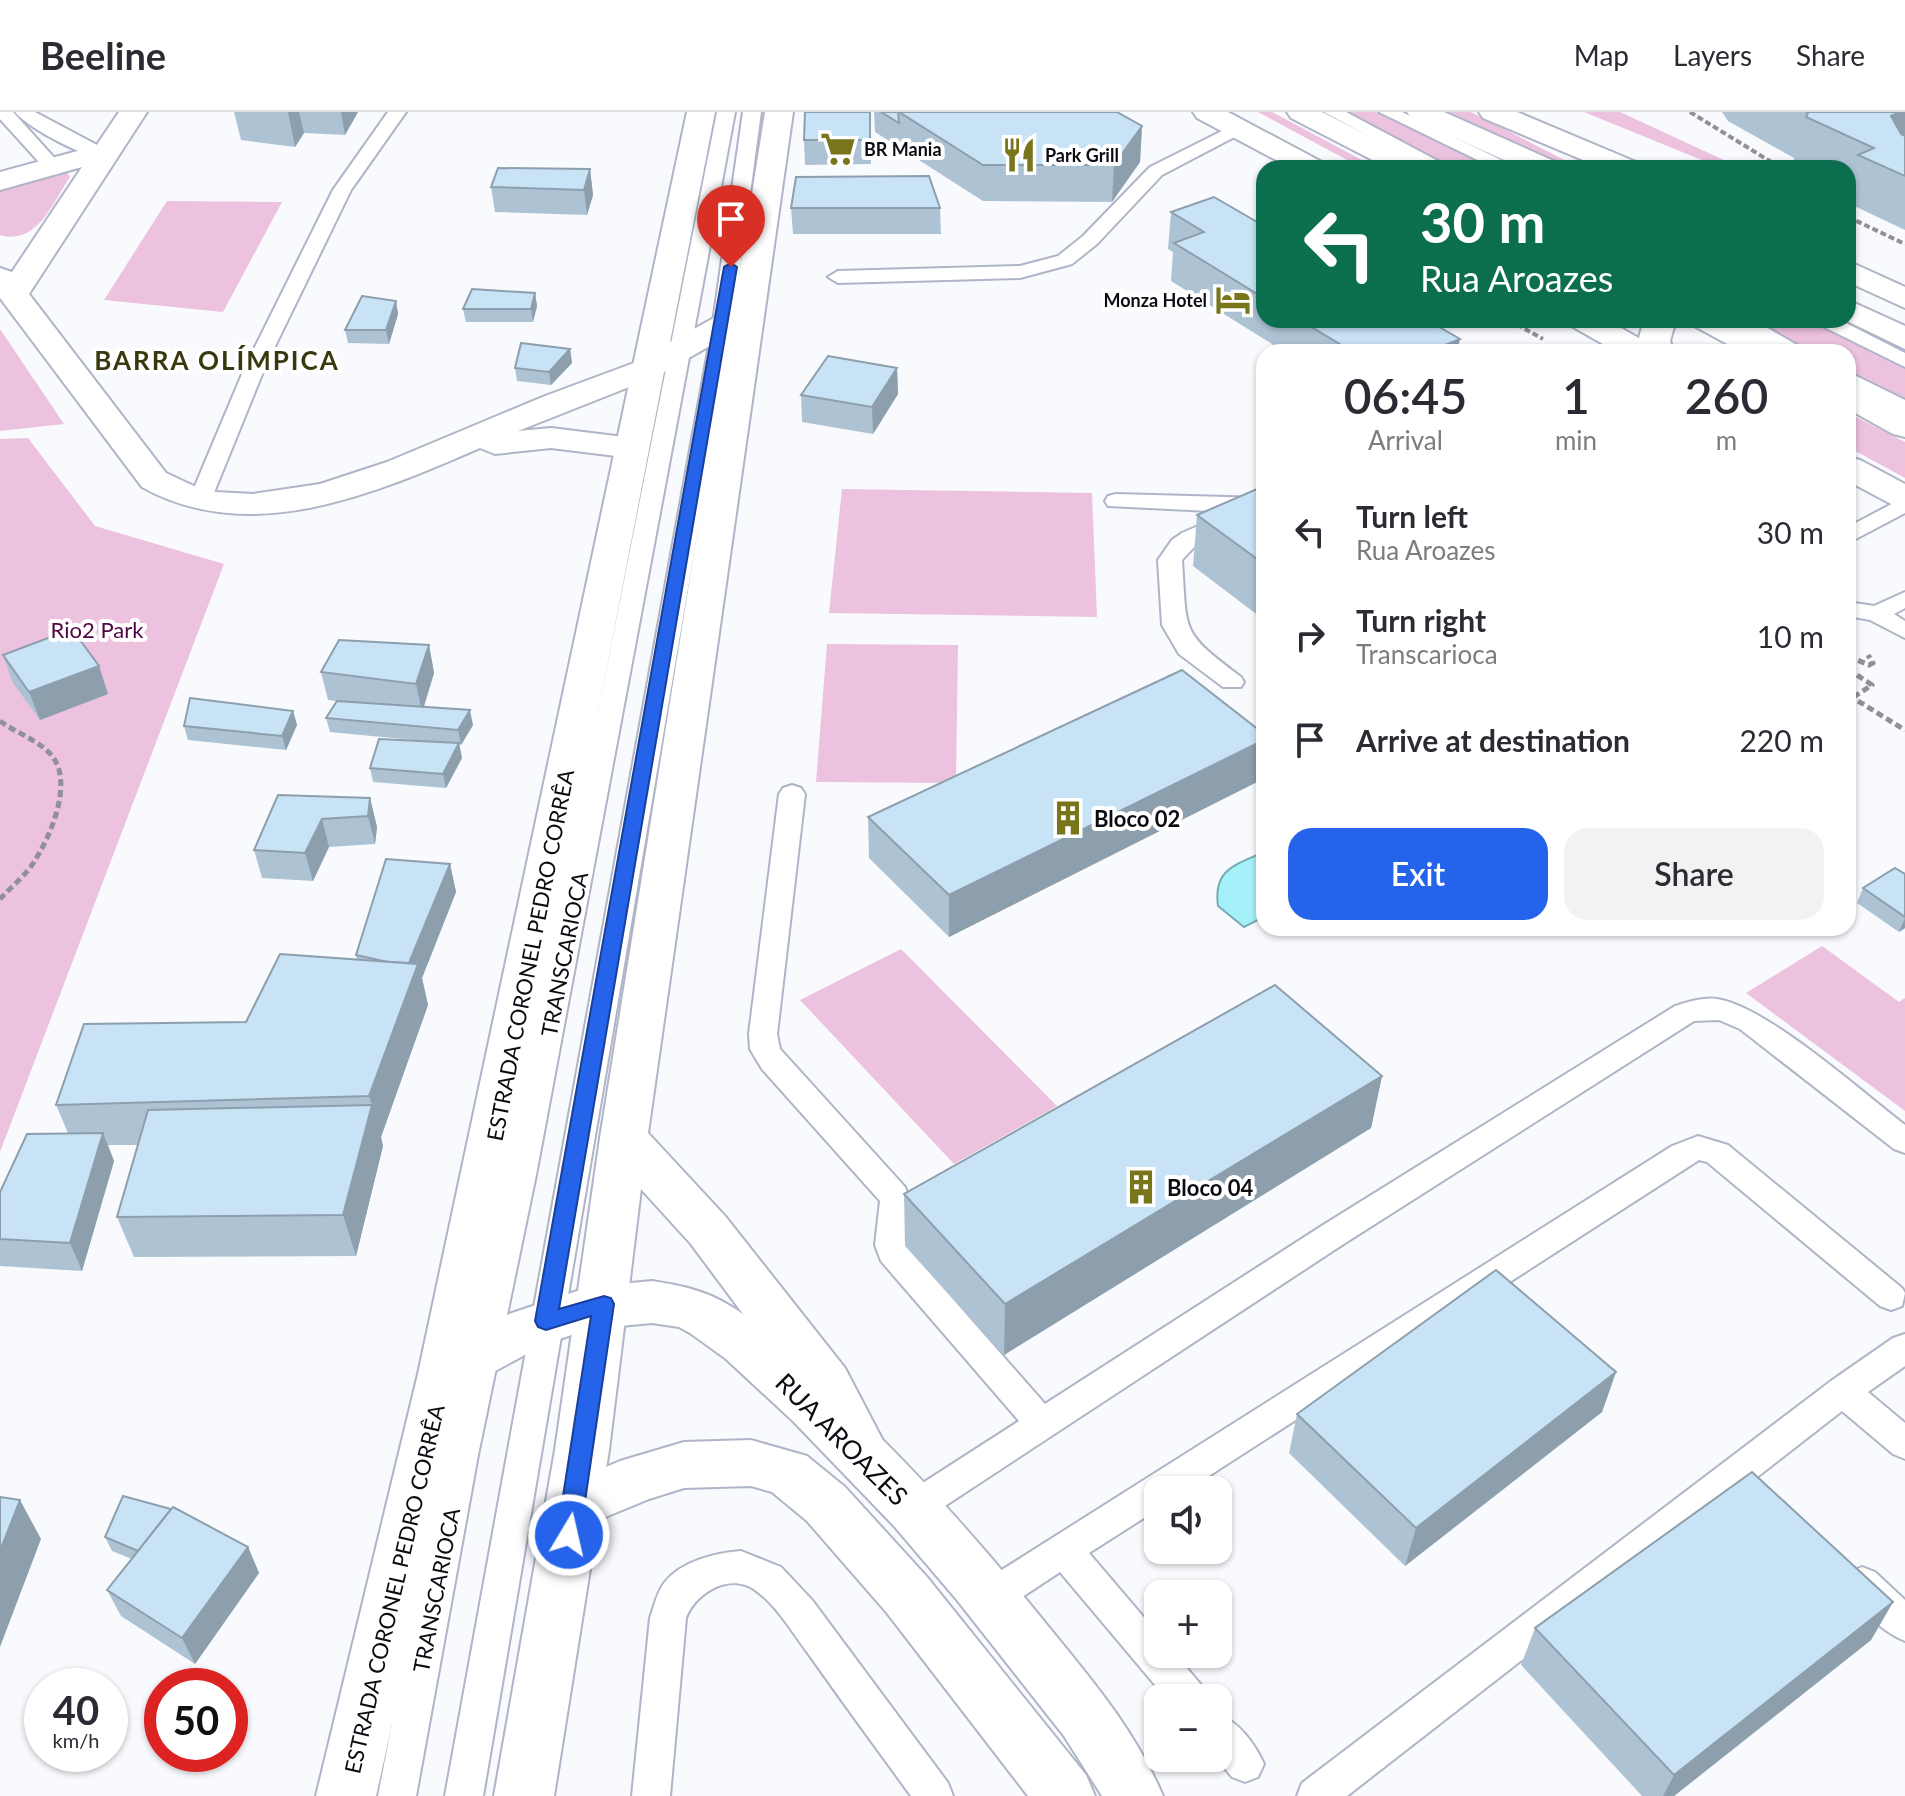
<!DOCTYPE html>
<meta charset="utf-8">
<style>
body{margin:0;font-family:Lato,sans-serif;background:#f2f2f3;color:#2b2b33;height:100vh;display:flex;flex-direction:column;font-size:30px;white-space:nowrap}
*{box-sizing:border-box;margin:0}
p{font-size:26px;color:#7c7c81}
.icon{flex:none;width:44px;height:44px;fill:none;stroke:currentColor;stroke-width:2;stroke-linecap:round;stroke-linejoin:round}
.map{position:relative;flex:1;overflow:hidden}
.side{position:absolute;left:1256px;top:232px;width:600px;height:592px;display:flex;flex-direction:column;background:#fff;border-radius:24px;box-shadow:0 2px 6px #0004}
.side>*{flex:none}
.top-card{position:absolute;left:1256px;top:48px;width:600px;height:168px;border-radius:24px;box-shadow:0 2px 6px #0004;background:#0b6e4f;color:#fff;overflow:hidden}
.tools{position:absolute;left:1144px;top:1364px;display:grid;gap:16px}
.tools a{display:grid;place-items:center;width:88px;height:88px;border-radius:16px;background:#fff;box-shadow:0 2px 6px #0004;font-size:40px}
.speed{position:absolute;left:24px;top:1556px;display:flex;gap:16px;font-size:40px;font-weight:700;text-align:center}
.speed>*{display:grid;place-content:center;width:104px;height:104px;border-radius:50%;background:#fff;box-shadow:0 2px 6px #0004;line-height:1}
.speed small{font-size:20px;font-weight:400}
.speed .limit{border:12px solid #d22;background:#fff;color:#111}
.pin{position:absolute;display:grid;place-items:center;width:68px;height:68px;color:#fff;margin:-82px -34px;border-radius:50% 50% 50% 0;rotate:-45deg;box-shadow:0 0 8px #0007}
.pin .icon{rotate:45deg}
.me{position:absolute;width:88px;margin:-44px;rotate:9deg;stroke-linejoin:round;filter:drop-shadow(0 0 6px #0008)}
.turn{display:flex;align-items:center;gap:28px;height:168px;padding:0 32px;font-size:36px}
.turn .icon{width:104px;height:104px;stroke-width:2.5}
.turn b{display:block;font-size:56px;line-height:68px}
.eta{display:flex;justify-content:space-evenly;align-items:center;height:136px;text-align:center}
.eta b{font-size:48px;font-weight:600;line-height:56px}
.cta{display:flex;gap:16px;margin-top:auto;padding:16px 32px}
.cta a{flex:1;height:92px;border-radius:24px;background:#2563eb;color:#fff;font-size:32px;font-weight:600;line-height:92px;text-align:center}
.cta a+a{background:#f2f2f3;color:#2b2b33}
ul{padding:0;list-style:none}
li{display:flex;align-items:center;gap:24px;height:104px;padding:0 32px}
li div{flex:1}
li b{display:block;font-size:30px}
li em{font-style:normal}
header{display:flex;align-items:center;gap:48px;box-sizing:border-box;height:112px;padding:0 40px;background:#fff;border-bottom:2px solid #e1e1e2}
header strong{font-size:38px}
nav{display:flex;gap:44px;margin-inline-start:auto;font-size:28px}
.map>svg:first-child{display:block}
.green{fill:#ecc2df}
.water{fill:#a5f1fa;stroke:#77acb4;stroke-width:2}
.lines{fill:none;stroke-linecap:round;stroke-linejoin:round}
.lane-casing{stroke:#afb5c7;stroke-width:4}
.street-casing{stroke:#afb5c7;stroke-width:4}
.secondary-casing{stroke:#afb5c7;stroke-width:4}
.primary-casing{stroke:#afb5c7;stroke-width:4}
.highway-casing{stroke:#afb5c7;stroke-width:4}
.path-far1{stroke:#909196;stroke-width:4;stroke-dasharray:6 3;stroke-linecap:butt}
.path{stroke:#909196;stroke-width:5;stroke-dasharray:7 4;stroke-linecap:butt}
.lane{fill:#fff;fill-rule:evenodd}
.street{fill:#fff;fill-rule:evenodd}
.secondary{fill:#fff;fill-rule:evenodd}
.primary{fill:#fff;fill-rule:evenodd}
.highway{fill:#fff;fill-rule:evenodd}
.wall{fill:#adc3d4}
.shaded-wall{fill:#8d9fac}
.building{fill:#c9e3f6;stroke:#8d9fac;stroke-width:2}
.route{fill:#2563eb;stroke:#184099;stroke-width:2}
.labels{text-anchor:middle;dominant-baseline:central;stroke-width:8;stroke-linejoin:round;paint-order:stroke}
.far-poi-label{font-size:18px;font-weight:bold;fill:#0b0c12;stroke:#fff;text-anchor:start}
.park-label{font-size:22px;fill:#500442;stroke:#fff}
.poi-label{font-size:22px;font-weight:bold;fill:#0b0c12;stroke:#fff;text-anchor:start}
.street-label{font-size:22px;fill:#0b0c12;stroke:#fff}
.far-district-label{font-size:26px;font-weight:bold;letter-spacing:2px;fill:#39380e;stroke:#fff}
.near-street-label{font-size:26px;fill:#0b0c12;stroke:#fff}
</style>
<header>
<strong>Beeline</strong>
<nav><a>Map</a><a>Layers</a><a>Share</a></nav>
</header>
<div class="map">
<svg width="1905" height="1684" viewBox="0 0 1905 1684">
<rect width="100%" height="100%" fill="#f8fafe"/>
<!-- green -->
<g class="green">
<path d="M1258 0H1272L1377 56H1362Z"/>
<path d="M1343 0H1375L1495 56H1454Z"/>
<path d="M1449 0H1471L1574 53 1559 52Z"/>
<path d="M1584 0H1620L1726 49 1714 53Z"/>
<path d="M57 59 67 60 70 65C53 90 37 134 0 123V75Z"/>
<path d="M167 89 282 90 223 200 104 188Z"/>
<path d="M1753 208H1811L1905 257V288L1848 258V240H1814Z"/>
<path d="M0 217 64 312 0 319Z"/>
<path d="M1848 301 1905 330V366L1848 335Z"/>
<path d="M28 326 95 414 224 452 0 1040V327Z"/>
<path d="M842 377 1092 381 1097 505 829 501Z"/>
<path d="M827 532 958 533 956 671 816 670Z"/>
<path d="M1822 834 1899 890 1905 886V999L1746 881Z"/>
<path d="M901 837 1057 994 954 1052 800 888Z"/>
</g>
<!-- water -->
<path class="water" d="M1264 740V805L1244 815 1218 794C1213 757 1235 753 1264 740Z"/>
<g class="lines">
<!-- lane casing -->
<g class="lane-casing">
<g id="lane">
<path d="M0 0H13L59 51 62 55 59 59H47L0 7Z"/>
<path d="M15 0H35L112 41 109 45C90 50 28 16 15 0Z"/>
<path d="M388 0H406L351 78 265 255 211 388 208 393H192L189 388 245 255 333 78Z"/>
<path d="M717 0H735L536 1063 478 1343 416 1684H378L444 1343 506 1063Z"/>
<path d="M743 0H761L732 217 483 1684H445L712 217Z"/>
<path d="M1324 0H1346L1451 56H1428Z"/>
<path d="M1379 0H1402L1518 56H1494Z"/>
<path d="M1238 11 1247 16 1244 20 1162 63 1097 132 1072 152 1020 166 838 171 828 165 838 159 1020 154 1058 144 1083 124 1150 55Z"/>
<path d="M1729 208H1754L1809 240H1784Z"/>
<path d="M1815 208H1840L1905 241V255L1818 212Z"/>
<path d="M1848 260 1905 288V302L1848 274Z"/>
<path d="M1116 382 1264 386V401L1198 431 1182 448C1187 522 1180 519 1241 565L1244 570 1241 575H1223L1179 542 1162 513 1158 448 1172 428 1182 421 1230 400 1108 394 1105 389 1108 384Z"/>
<path d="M1905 385V401L1848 431V415Z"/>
<path d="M1905 480V496L1894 502 1905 509V526L1870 508 1848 504V490L1874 494Z"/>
<path d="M792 673 801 676 805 682 777 922 780 937 905 1075 911 1091 907 1135 1045 1292 1320 1115 1675 894C1688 890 1703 885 1717 887 1766 894 1862 980 1905 1013V1041L1894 1037 1740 917 1719 908 1694 909 1342 1133 925 1407 913 1411 901 1407 896 1396 901 1385 1019 1309 881 1149 875 1133 880 1089 762 957 750 937 749 922 779 682 783 676Z"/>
<path d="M1698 1024 1728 1033 1902 1176 1905 1181 1902 1194 1891 1198 1880 1194 1707 1050 1699 1048 1187 1378H1158V1397L1089 1441 1158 1522V1542H1175L1202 1574 1208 1586H1166L1060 1460 1004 1497 991 1501 978 1497 973 1485 978 1473 1672 1034Z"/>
<path d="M1905 1222V1254L1868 1280 1905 1311V1347L1893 1342 1842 1299 1347 1684H1297L1302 1671 1831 1269 1893 1226Z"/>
<path d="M741 1439 781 1455 812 1488 948 1671 953 1684H911C877 1637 843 1591 810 1544 794 1523 777 1493 755 1478 730 1460 695 1481 686 1506L670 1684H632L650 1506C654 1495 657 1479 665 1470 682 1449 715 1441 741 1439Z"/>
<path d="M1862 1455 1875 1460 1905 1488V1529C1882 1520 1854 1493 1844 1471L1849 1460Z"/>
<path d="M1218 1602C1239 1610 1255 1632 1264 1652L1258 1665 1245 1670 1232 1665 1216 1646Z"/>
</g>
</g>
<!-- street casing -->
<g class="street-casing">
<g id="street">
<path d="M119 0H147L29 182 166 361 196 375 216 380 253 382 320 372 387 350 545 284 650 245 662 248 666 255 662 262 518 319 551 316 632 326 644 329 649 336 644 343 632 346 551 336 495 342 480 336C376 381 251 436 142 375L0 186V156L12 160 82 55 0 78V60L96 34Z"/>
<path d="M652 1169C678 1173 704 1178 727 1192 759 1210 785 1237 812 1261 900 1339 978 1427 1052 1519 1096 1573 1135 1619 1163 1684H1102L1064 1624 957 1488 894 1414 793 1309 726 1247 690 1221 679 1215 652 1211 589 1217 545 1232 462 1277 444 1284 426 1277 418 1262 426 1247 509 1202 589 1175Z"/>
<path d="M751 1328 807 1344 845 1375 927 1465 1086 1663 1095 1684H1028L887 1501 807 1409 772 1380 751 1374 684 1376 649 1387 574 1418 555 1411 547 1394 555 1377 620 1349 684 1330Z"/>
</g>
</g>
<!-- secondary casing -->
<g class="secondary-casing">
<path id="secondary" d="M687 0H715L670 230 734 195 765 0H793L648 1021 725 1104 845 1256 892 1346 884 1362 865 1369 846 1362 807 1288 691 1132 641 1077 609 1338 554 1684H494L555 1338 600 1026 729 223 664 260 470 1262 376 1684H316L418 1262Z"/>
</g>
<!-- primary casing -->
<g class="primary-casing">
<g id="primary">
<path d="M1193 0H1228L1322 50 1326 56H1291L1197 6Z"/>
<path d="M1479 0H1517L1636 50 1640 56H1602L1483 6Z"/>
<path d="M1848 149 1905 175V196L1848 170Z"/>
<path d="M1568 208H1607L1651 233 1656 240H1617L1573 215Z"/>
<path d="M1848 345 1860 348 1905 372V397L1893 393 1848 369Z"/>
</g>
</g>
<!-- highway casing -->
<g class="highway-casing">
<g id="highway">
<path d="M1287 0H1322L1420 50 1424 56H1388L1291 6Z"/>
<path d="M1407 0H1444L1556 50 1560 56H1522L1411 6Z"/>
<path d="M1602 37 1612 40 1621 56H1593L1588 46 1592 40Z"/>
<path d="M1848 188 1905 214V237L1845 208H1848Z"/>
<path d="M1644 208H1676L1670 229 1674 240H1642L1638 229Z"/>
<path d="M1691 208H1731L1777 233 1782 240H1742L1696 215Z"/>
<path d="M1848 274 1860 277 1905 301V325L1893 322 1848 297Z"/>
</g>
</g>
<!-- path-far1 -->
<g class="path-far1">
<path d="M1690 0 1781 56"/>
<path d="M1848 105 1905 132"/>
<path d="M1509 208 1543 227"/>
</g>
<!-- path -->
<g class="path">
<path d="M1848 544 1869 553 1873 551 1868 543"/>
<path d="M1848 557 1872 573 1855 584 1858 589 1905 618"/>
<path d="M0 609C16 621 39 628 52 644 74 671 50 725 34 750 25 764 11 775 0 787"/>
</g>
<!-- lane -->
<use href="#lane" class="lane"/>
<!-- street -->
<use href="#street" class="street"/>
<!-- secondary -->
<use href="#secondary" class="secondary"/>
<!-- primary -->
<use href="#primary" class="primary"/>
<!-- highway -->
<use href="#highway" class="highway"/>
</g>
<!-- wall -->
<g class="wall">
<path d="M234 0H358L345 23 304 21 295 35 241 28Z"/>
<path d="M871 0V52L805 53 804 28Z"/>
<path d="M874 0H1117L1142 14 1140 50 1112 90 983 89 875 20Z"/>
<path d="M1722 0H1905V118L1848 91V56H1805L1793 50 1794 46 1728 9Z"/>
<path d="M590 57 593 83 587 103 495 100 491 75Z"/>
<path d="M791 96H940L941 122H793Z"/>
<path d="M1171 100 1264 114V208H1427L1457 240H1285L1171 169 1173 140 1168 137Z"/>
<path d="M535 181 537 194 533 210H466L463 197Z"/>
<path d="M396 189 398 202 389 232 348 231 345 218Z"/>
<path d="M570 237 572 251 551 273 517 269 515 256Z"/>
<path d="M897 256 898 282 873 322 802 310 801 283Z"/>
<path d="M1264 374V508L1193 454 1197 403Z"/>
<path d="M429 533 434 561 424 595 473 613 461 633 459 632 462 646 446 676 373 670 370 656 434 630 330 620 326 606 336 589 328 588 321 560Z"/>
<path d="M3 543 99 554 108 582 40 608 13 571Z"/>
<path d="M293 599 297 613 286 638 188 628 184 614Z"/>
<path d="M1263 667 949 825 869 746 868 705Z"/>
<path d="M278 683 370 686 377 715 375 732 329 735 313 769 262 766 254 738Z"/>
<path d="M450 752 456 780 422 866 428 893 381 1025 383 1034 356 1144 134 1145 117 1105 138 1033H108L114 1049 82 1159 0 1154V1080L68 1021 56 993 246 910 357 848 356 843Z"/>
<path d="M1905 762V816L1899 820 1857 791 1863 776Z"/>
<path d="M1382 964 1371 1016 1004 1243 905 1134 904 1082Z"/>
<path d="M1616 1260 1602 1300 1405 1454 1289 1341 1297 1302Z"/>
<path d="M105 1425 248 1435 259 1461 195 1552 121 1504 107 1478 132 1447 112 1439Z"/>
<path d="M1893 1490 1871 1528 1674 1684H1642L1521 1553 1535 1516Z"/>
</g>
<!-- shaded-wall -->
<g class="shaded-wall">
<path d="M288 0H299L304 21 295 35Z"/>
<path d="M341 0H358L345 23Z"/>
<path d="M1900 0H1905V37L1891 4Z"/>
<path d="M1142 14 1140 50 1112 90 1114 53Z"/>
<path d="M590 57 593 83 587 103 584 78Z"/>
<path d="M535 181 537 194 533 210 531 197Z"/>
<path d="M396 189 398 202 389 232 386 218Z"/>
<path d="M1460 227 1457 240H1428Z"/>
<path d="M570 237 572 251 551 273 549 260Z"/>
<path d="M897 256 898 282 873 322 872 295Z"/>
<path d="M429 533 434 561 422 600 416 572Z"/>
<path d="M99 554 108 582 40 608 29 580Z"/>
<path d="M470 598 473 613 461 633 458 618Z"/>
<path d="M293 599 297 613 286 638 282 624Z"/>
<path d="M1264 628 1263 667 949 825V783Z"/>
<path d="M459 631 462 646 446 676 443 662Z"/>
<path d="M370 686 377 715 375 732 368 704Z"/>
<path d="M322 707 329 735 313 769 305 741Z"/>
<path d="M450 752 456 780 422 866 428 893 381 1025 383 1034 356 1144 343 1103 372 993 369 984 408 854Z"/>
<path d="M1905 806V816L1899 820Z"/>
<path d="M1382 964 1371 1016 1004 1243 1005 1192Z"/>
<path d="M103 1021 114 1049 82 1159 70 1131Z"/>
<path d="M1616 1260 1602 1300 1405 1454 1416 1416Z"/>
<path d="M20 1388 41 1427 0 1535V1439Z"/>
<path d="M248 1435 259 1461 195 1552 182 1526Z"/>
<path d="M1893 1490 1871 1528 1674 1684H1663L1674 1663Z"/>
</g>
<!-- building -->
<g class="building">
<path d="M805 0H870V28H804Z"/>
<path d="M881 0H898L899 11Z"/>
<path d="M899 0H1117L1142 14 1114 53H983Z"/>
<path d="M1806 0H1900L1891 4 1901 22 1905 24V64L1858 43 1874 36 1806 5 1808 1Z"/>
<path d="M498 56 590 57 584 78 491 75Z"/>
<path d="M929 64 940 96H791L796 65Z"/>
<path d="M1214 85 1264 114V186L1174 131 1204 120 1171 100Z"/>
<path d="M472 177 535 181 531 197H463Z"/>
<path d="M362 184 396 189 386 218H345Z"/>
<path d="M1300 208H1427L1460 227 1428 240H1404L1396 235 1385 240H1353Z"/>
<path d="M521 231 570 237 549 260 515 256Z"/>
<path d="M828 244 897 256 872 295 801 283Z"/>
<path d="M1264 374V452L1197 403Z"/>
<path d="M72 517 99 554 29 580 3 543Z"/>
<path d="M339 528 429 533 416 572 321 560Z"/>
<path d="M1182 558 1264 622V628L949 783 868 705Z"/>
<path d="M190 586 293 599 282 624 184 614Z"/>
<path d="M337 589 470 598 458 618 326 606Z"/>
<path d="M379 627 459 631 443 662 370 656Z"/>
<path d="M278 683 370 686 368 704 322 707 305 741 254 738Z"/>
<path d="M386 747 450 752 409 851 388 850 356 843Z"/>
<path d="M1895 756 1905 762V805L1863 776Z"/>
<path d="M280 842 418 852 369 984 56 993 84 912 246 910Z"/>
<path d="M1275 873 1382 964 1005 1192 904 1082Z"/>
<path d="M372 993 343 1103 117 1105 148 998Z"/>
<path d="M103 1021 70 1131 0 1127V1080L27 1022Z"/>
<path d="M1496 1158 1616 1260 1416 1416 1297 1302Z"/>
<path d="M1752 1360 1893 1490 1674 1663 1535 1516Z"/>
<path d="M123 1384 171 1397 138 1439 105 1425Z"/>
<path d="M0 1385 20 1388 0 1439Z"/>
<path d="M173 1395 248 1435 182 1526 107 1478Z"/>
</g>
<!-- route -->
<path class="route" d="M731 151 737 155 559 1197 604 1184 611 1186 614 1192 580 1423 577 1431 569 1434 561 1431 557 1423 591 1204 546 1218 538 1215 535 1209 724 155Z"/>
<!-- icons -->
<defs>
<g id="supermarket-bare" transform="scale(2.76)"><path d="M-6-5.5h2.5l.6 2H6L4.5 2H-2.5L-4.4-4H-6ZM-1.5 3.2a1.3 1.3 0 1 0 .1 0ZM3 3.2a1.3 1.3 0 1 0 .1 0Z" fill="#78751b" stroke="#fff" stroke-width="2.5" paint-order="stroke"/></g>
<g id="restaurant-bare" transform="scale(2.76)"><path d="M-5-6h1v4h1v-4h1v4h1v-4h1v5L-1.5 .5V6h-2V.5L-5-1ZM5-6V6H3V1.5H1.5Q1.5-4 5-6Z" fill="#78751b" stroke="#fff" stroke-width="2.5" paint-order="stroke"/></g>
<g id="hotel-bare" transform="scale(2.76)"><path d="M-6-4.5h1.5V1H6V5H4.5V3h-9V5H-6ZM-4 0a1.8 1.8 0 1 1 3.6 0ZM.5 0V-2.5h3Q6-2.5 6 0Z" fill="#78751b" stroke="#fff" stroke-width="2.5" paint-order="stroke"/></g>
<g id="building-bare" transform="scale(2.76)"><path d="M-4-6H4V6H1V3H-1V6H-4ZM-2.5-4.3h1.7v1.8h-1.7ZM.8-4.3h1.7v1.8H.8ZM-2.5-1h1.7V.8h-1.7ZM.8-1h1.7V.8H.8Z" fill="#78751b" stroke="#fff" stroke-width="2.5" paint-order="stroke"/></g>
</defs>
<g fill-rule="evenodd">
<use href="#supermarket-bare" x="838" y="37"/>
<use href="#restaurant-bare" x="1019" y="43"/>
<use href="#hotel-bare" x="1233" y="188"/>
<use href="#building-bare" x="1068" y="706"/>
<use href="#building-bare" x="1141" y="1075"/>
</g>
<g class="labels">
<!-- far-poi labels -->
<g class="far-poi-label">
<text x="864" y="37">BR Mania</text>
<text x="1045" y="43">Park Grill</text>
<text x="1207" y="188" text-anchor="end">Monza Hotel</text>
</g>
<!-- park labels -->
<g class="park-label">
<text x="97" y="517">Rio2 Park</text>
</g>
<!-- poi labels -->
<g class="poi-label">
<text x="1094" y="706">Bloco 02</text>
<text x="1167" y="1075">Bloco 04</text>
</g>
<!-- street labels -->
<g class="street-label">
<text transform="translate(564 842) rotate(-79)">TRANSCARIOCA</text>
<text transform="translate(530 843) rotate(-79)">ESTRADA CORONEL PEDRO CORRÊA</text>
<text transform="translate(394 1477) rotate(-77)">ESTRADA CORONEL PEDRO CORRÊA</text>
<text transform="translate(436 1478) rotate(-79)">TRANSCARIOCA</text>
</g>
<!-- far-district labels -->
<g class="far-district-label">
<text x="217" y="248">BARRA OLÍMPICA</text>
</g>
<!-- near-street labels -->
<g class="near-street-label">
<text transform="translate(842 1327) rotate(45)">RUA AROAZES</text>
</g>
</g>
</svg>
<div class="tools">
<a><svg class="icon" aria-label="sound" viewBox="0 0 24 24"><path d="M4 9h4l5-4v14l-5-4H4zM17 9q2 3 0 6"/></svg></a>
<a>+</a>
<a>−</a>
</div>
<div class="speed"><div>40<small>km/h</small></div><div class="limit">50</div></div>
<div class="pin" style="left:731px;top:155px;background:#d93025"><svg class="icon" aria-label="arrive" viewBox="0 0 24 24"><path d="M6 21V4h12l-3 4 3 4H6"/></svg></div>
<svg class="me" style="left:569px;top:1423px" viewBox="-20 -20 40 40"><circle r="17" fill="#2563eb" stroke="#fff" stroke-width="3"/><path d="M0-11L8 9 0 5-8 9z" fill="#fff"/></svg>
<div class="top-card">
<div class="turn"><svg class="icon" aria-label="left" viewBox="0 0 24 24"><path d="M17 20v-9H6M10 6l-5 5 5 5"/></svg><div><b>30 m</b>Rua Aroazes</div></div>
</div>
<section class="side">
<div class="eta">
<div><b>06:45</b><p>Arrival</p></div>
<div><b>1</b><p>min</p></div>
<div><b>260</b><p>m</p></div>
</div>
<ul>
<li><svg class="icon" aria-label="left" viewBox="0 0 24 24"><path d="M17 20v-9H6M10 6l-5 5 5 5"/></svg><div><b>Turn left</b><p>Rua Aroazes</p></div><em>30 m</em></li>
<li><svg class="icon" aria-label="right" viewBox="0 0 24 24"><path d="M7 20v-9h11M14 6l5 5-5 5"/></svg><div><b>Turn right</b><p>Transcarioca</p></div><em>10 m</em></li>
<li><svg class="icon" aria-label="arrive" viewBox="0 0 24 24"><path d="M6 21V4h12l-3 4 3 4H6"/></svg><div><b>Arrive at destination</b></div><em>220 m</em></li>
</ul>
<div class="cta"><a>Exit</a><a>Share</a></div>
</section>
</div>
